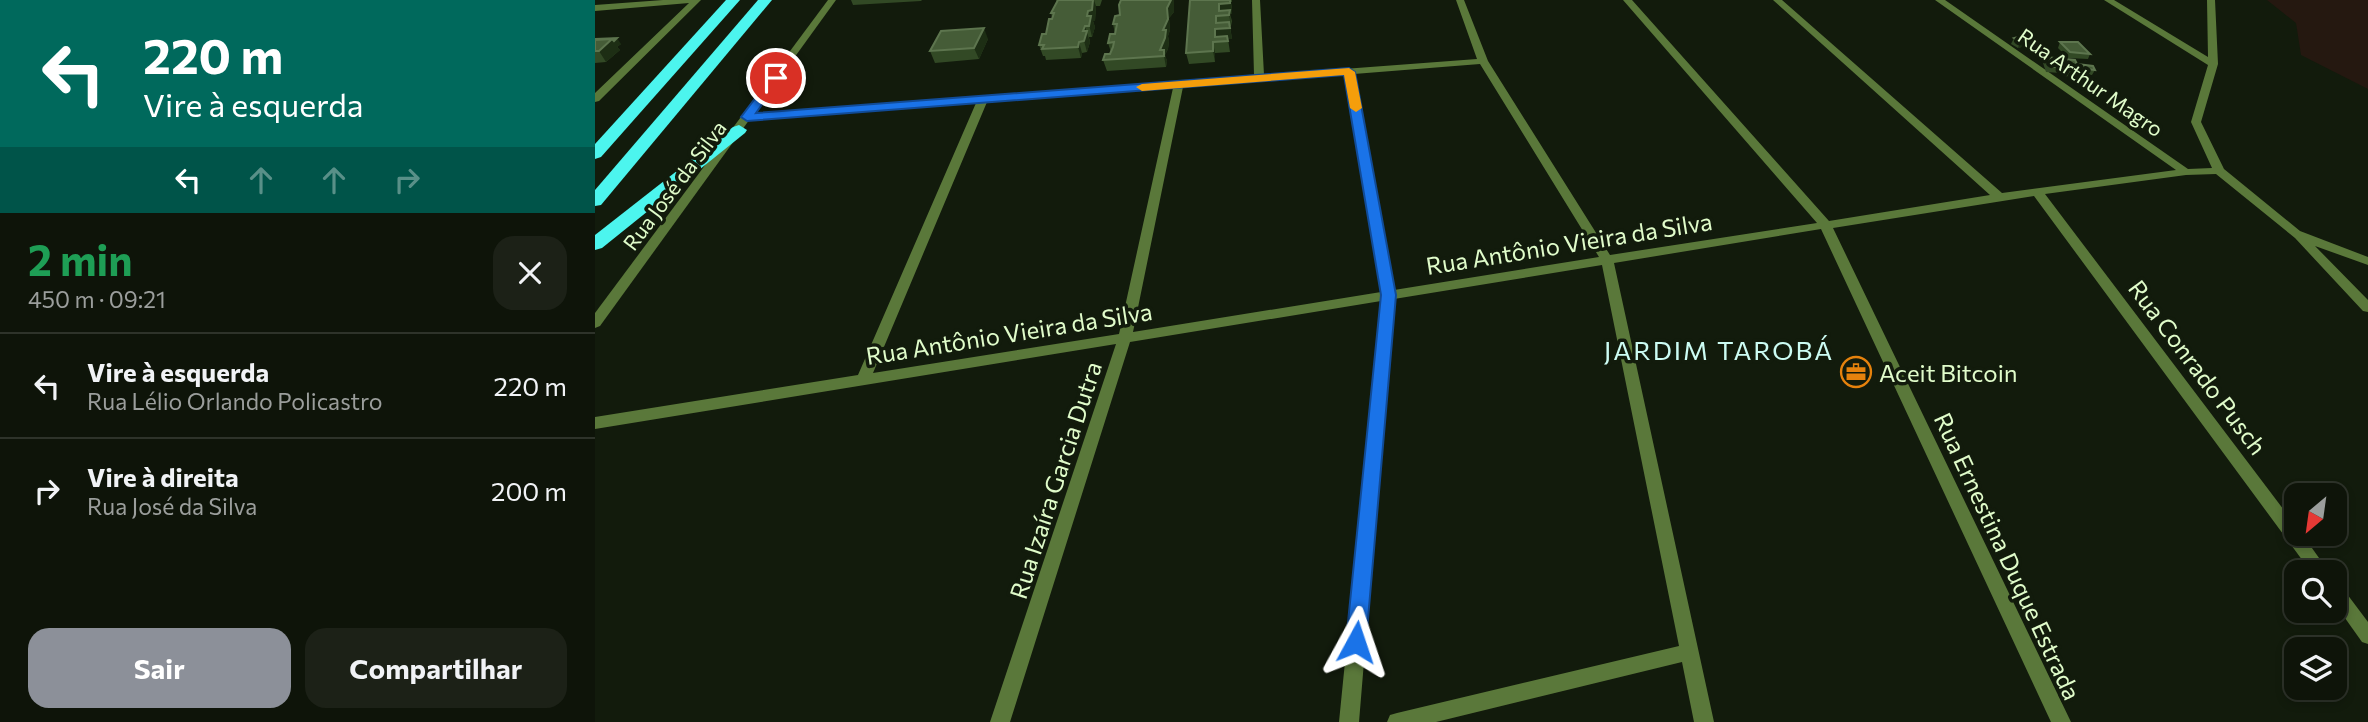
<!DOCTYPE html>
<html lang="pt">
<meta charset="utf-8">
<style>
body{margin:0;font-family:Commissioner,sans-serif;background:#1c2117;color:#f1f3f6;height:100vh;display:flex;flex-direction:column;font-size:26px;white-space:nowrap}
*{box-sizing:border-box;margin:0}
p{font-size:23px;color:#9b9e9c}
.icon{flex:none;width:38px;height:38px;fill:none;stroke:currentColor;stroke-width:2;stroke-linecap:round;stroke-linejoin:round}
.map{position:relative;flex:1;overflow:hidden}
.sheet{display:flex;flex-direction:column;background:#0e1409;width:595px}
.sheet>*{flex:none}
.banner{background:#00695c;color:#fff;overflow:hidden}
.needle{width:46px;rotate:209deg}
.controls{position:absolute;left:1689px;top:483px;display:grid;gap:14px}
.controls a{display:grid;place-items:center;width:63px;height:63px;border-radius:14px;background:#0e1409;box-shadow:0 4px 10px #0003,0 0 0 2px #2e332a;font-size:35px}
.pin{position:absolute;display:grid;place-items:center;width:60px;height:60px;color:#fff;margin:-30px;border:4px solid #fff;border-radius:50%;box-shadow:0 2px 7px #0007}
.me{position:absolute;width:77px;margin:-38px;rotate:5deg;stroke-linejoin:round;filter:drop-shadow(0 0 5px #0008)}
.turn{display:flex;align-items:center;gap:24px;height:147px;padding:0 28px;font-size:32px}
.turn .icon{width:91px;height:91px;stroke-width:2.5}
.turn b{display:block;font-size:49px;line-height:60px}
.lanes{display:flex;align-items:center;height:66px;padding:0 28px;background:#0003;justify-content:center;gap:35px;direction:ltr}
.lanes .off{opacity:.35}
.round{display:grid;place-items:center;flex:none;width:74px;height:74px;border-radius:21px;background:#1c2117}
.overview{display:flex;align-items:center;justify-content:space-between;height:119px;padding:0 28px}
h1{font-size:42px;font-weight:700;line-height:52px;color:#1e9e55}
.action{display:flex;gap:14px;margin-top:auto;padding:14px 28px}
.action a{flex:1;height:80px;border-radius:21px;background:#8c9099;color:#fff;font-size:28px;font-weight:700;line-height:80px;text-align:center}
.action a+a{background:#1c2117;color:#f1f3f6}
ul{padding:0;list-style:none}
li{display:flex;align-items:center;gap:21px;height:105px;padding:0 28px;border-top:2px solid #2e332a}
li div{flex:1}
li b{display:block;font-size:26px}
li em{font-style:normal}
main{display:flex;flex:1;min-height:0}
.map>svg:first-child{display:block}
.green{fill:#251810}
.lines{fill:none;stroke-linecap:round;stroke-linejoin:round}
.minor{fill:#5a783a;fill-rule:evenodd}
.tertiary{fill:#5a783a;fill-rule:evenodd}
.motorway{fill:#4cf5ee;fill-rule:evenodd}
.wall{fill:#324925}
.shaded-wall{fill:#1d2e14}
.building{fill:#455c37;stroke:#5d754e;stroke-width:2}
.route{fill:#1a73e8;stroke:#114b97;stroke-width:2}
.slow{fill:#f59e0b}
.labels{text-anchor:middle;dominant-baseline:central;stroke-width:7;stroke-linejoin:round;paint-order:stroke}
.far-street-label{font-size:21px;fill:#e0fcca;stroke:#121b0c}
.street-label{font-size:24px;fill:#e0fcca;stroke:#121b0c}
.poi-label{font-size:24px;fill:#e0fcca;stroke:#121b0c;text-anchor:start}
.neighbourhood-label{font-size:26px;letter-spacing:2px;fill:#ccfcf3;stroke:#121b0c}
</style>
<main>
<section class="sheet">
<div class="banner">
<div class="turn"><svg class="icon" aria-label="left" viewBox="0 0 24 24"><path d="M17 20v-9H6M10 6l-5 5 5 5"/></svg><div><b>220 m</b>Vire à esquerda</div></div>
<div class="lanes"><svg class="icon" aria-label="left" viewBox="0 0 24 24"><path d="M17 20v-9H6M10 6l-5 5 5 5"/></svg><svg class="icon off" aria-label="ahead" viewBox="0 0 24 24"><path d="M12 20V5M6 11l6-6 6 6"/></svg><svg class="icon off" aria-label="ahead" viewBox="0 0 24 24"><path d="M12 20V5M6 11l6-6 6 6"/></svg><svg class="icon off" aria-label="right" viewBox="0 0 24 24"><path d="M7 20v-9h11M14 6l5 5-5 5"/></svg></div>
</div>
<div class="overview"><div><h1>2 min</h1><p>450 m · 09:21</p></div><a class="round"><svg class="icon" aria-label="close" viewBox="0 0 24 24"><path d="M6 6l12 12M18 6L6 18"/></svg></a></div>
<ul>
<li><svg class="icon" aria-label="left" viewBox="0 0 24 24"><path d="M17 20v-9H6M10 6l-5 5 5 5"/></svg><div><b>Vire à esquerda</b><p>Rua Lélio Orlando Policastro</p></div><em>220 m</em></li>
<li><svg class="icon" aria-label="right" viewBox="0 0 24 24"><path d="M7 20v-9h11M14 6l5 5-5 5"/></svg><div><b>Vire à direita</b><p>Rua José da Silva</p></div><em>200 m</em></li>
</ul>
<div class="action"><a>Sair</a><a>Compartilhar</a></div>
</section>
<div class="map">
<svg width="1773" height="722" viewBox="0 0 1773 722">
<rect width="100%" height="100%" fill="#121b0c"/>
<!-- green -->
<path class="green" d="M1672 0H1773V89L1706 55 1701 23Z"/>
<g class="lines">
<!-- minor -->
<g class="minor">
<path d="M657 0H665L669 75 882 59 861 0H869L893 61 1015 255 1222 223 1028 0H1037L1234 221 1395 195 1178 0H1187L1407 193 1581 170 1340 0H1350L1593 169 1617 168 1596 122 1613 65 1509 0H1519L1613 57 1612 0H1620L1623 64 1606 122 1629 169 1705 231 1773 257V265L1720 246 1773 300V312L1768 311 1700 238 1621 174 1591 175 1450 194 1701 526V534H1707L1734 572H1716L1439 196 1238 228 1476 722H1456L1226 229 1019 263 1119 722H1099L1087 662 841 722H792L795 715 802 713 1084 646 1007 265 799 299 764 722H744L786 301 535 342 415 722H395L521 344 0 429V417L263 375 381 103 153 120 148 117 149 115 659 75ZM885 64 1004 257 799 290 759 74ZM750 74 786 292 538 332 588 87ZM578 88 524 334 278 373 392 102Z"/>
<path d="M1740 583 1746 586 1773 622V644L1767 642 1740 604Z"/>
</g>
<!-- tertiary -->
<g class="tertiary">
<path d="M68 0H106L4 101 0 102V93L94 3 0 11V5Z"/>
<path d="M233 0H241L5 326 0 328V313Z"/>
</g>
<!-- motorway -->
<g class="motorway">
<path d="M131 0H145L6 157 0 159V144Z"/>
<path d="M163 0H177L6 205 0 206V190Z"/>
<path d="M144 125 152 130 150 133 7 248 0 250V235L138 127Z"/>
</g>
</g>
<!-- wall -->
<g class="wall">
<path d="M256 0H327L326 1 258 5Z"/>
<path d="M461 0H507L505 6H501L500 21H498L500 27 497 37H494L495 42 492 52 487 53 486 58 451 60 450 56H448L444 45 451 34 457 18 456 13 462 2Z"/>
<path d="M595 0H637V2H636L637 9V14H635L637 21 636 26H635L637 39H633L635 52 620 53V62L594 64 591 53Z"/>
<path d="M579 12 574 18 575 30 573 36 574 41 573 49 570 55 572 61 571 67 512 71 508 60 516 52 513 43 520 34 518 24 525 15Z"/>
<path d="M1419 38 1430 46 1423 48 1416 44Z"/>
<path d="M0 39 26 44 22 47 25 50 11 62 0 63Z"/>
<path d="M393 39 384 59 340 63 335 51Z"/>
<path d="M1465 42 1495 54 1493 59 1473 58 1463 48Z"/>
<path d="M1450 57 1482 64 1500 70 1497 75 1484 74 1483 77 1467 76 1466 73 1451 72 1448 63Z"/>
</g>
<!-- shaded-wall -->
<g class="shaded-wall">
<path d="M498 0H499L501 6 500 21H498L500 27 497 37 492 16Z"/>
<path d="M576 0H579V12L574 18 575 30 573 36 574 41 573 49 570 55 572 61 571 67 569 56 565 50 572 8Z"/>
<path d="M635 0 637 9V14H635L636 26 634 14 625 16 624 4Z"/>
<path d="M621 16 623 29 634 22 637 39H633L635 52 633 39 620 37Z"/>
<path d="M490 26 495 42 492 52 489 41 488 31Z"/>
<path d="M389 28 393 39 384 59 379 48Z"/>
<path d="M22 38 26 44 22 47 25 50 11 62 4 51 17 39Z"/>
<path d="M1433 40 1430 46 1423 48 1425 42Z"/>
<path d="M484 42 487 53 486 58 483 47Z"/>
<path d="M618 42 620 53V62L618 51Z"/>
</g>
<!-- building -->
<g class="building">
<path d="M463 0H498L497 10 493 11 492 16H496L494 26H490L488 31H492L489 41 484 42 483 47 447 49 449 45H444L447 34H451L454 19H457L459 13H456Z"/>
<path d="M526 0H576L572 8 573 19 568 30H571L570 38 565 50H569V56L508 60 510 54H515L518 47 519 42 513 43 515 34H520L522 24H518L520 16 525 15 524 5Z"/>
<path d="M595 0H635V3L624 4V11L635 10 634 15 621 16V23L634 22 635 28 620 29V37L632 36 633 41 618 42V51L591 53Z"/>
<path d="M389 28 379 48 335 51 346 31Z"/>
<path d="M1426 36 1433 40 1425 42 1419 38Z"/>
<path d="M22 38 19 41 17 39 0 40V39Z"/>
<path d="M17 39 4 51H0V40Z"/>
<path d="M1465 42H1483L1495 54 1475 52Z"/>
<path d="M1450 57 1480 60 1482 64 1498 66 1500 70 1484 68 1485 72 1469 70 1468 68 1454 66Z"/>
</g>
<!-- route -->
<path class="route" d="M754 68 760 72 801 295 771 642 768 649 761 651 754 649 751 642 786 295 749 75 152 121 146 117 177 76 181 75 186 78 161 113Z"/>
<!-- slow -->
<path class="slow" d="M754 68 760 72 767 108 761 112 755 108 749 75 547 91 541 87 547 84Z"/>
<!-- icons -->
<defs>
<g id="office-ring" transform="scale(1.575)"><circle r="9.5" fill="#121b0c" stroke="#e5820d" stroke-width="1.5"/><path d="M-6-3h4V-5.5h4V-3h4V5H-6ZM-1-4.5V-3h2v-1.5ZM-6 0V1H6V0Z" fill="#e5820d"/></g>
</defs>
<g fill-rule="evenodd">
<use href="#office-ring" x="1261" y="372"/>
</g>
<g class="labels">
<!-- far-street labels -->
<g class="far-street-label">
<text transform="translate(1496 82) rotate(35)">Rua Arthur Magro</text>
<text transform="translate(79 185) rotate(-53)">Rua José da Silva</text>
</g>
<!-- street labels -->
<g class="street-label">
<text transform="translate(974 243) rotate(-9)">Rua Antônio Vieira da Silva</text>
<text transform="translate(414 333) rotate(-9)">Rua Antônio Vieira da Silva</text>
<text transform="translate(1603 367) rotate(53)">Rua Conrado Pusch</text>
<text transform="translate(460 480) rotate(-72)">Rua Izaíra Garcia Dutra</text>
<text transform="translate(1413 556) rotate(65)">Rua Ernestina Duque Estrada</text>
</g>
<!-- poi labels -->
<g class="poi-label">
<text x="1284" y="372">Aceit Bitcoin</text>
</g>
<!-- neighbourhood labels -->
<g class="neighbourhood-label">
<text x="1124" y="349">JARDIM TAROBÁ</text>
</g>
</g>
</svg>
<div class="controls">
<a><svg class="needle" viewBox="-14 -14 28 28"><path d="M0-13l5 13h-10z" fill="#e53935"/><path d="M0 13l5-13h-10z" fill="#9b9e9c"/></svg></a>
<a><svg class="icon" aria-label="search" viewBox="0 0 24 24"><circle cx="10" cy="10" r="6"/><path d="M15 15l6 6"/></svg></a>
<a><svg class="icon" aria-label="layers" viewBox="0 0 24 24"><path d="M12 4l9 5-9 5-9-5zM3 14l9 5 9-5"/></svg></a>
</div>
<div class="pin" style="left:181px;top:78px;background:#d93025"><svg class="icon" aria-label="arrive" viewBox="0 0 24 24"><path d="M6 21V4h12l-3 4 3 4H6"/></svg></div>
<svg class="me" style="left:761px;top:642px" viewBox="-20 -20 40 40"><path d="M0-17L14 15 0 8-14 15z" fill="#1a73e8" stroke="#fff" stroke-width="4"/></svg>
</div>
</main>
